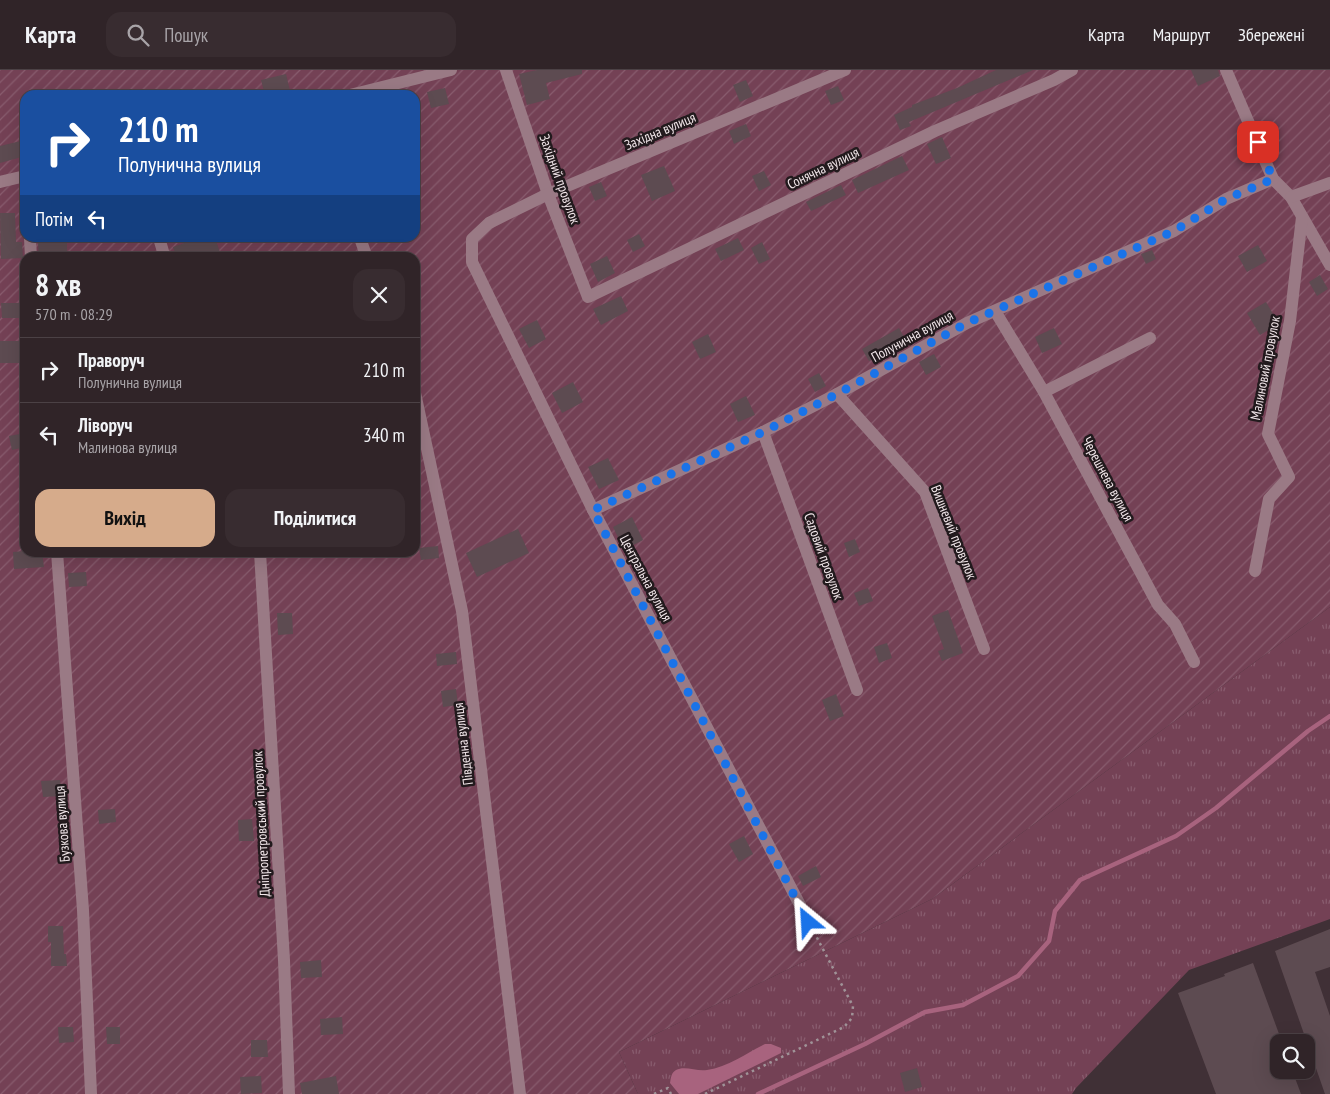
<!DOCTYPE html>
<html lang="uk">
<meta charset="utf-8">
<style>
body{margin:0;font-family:"PT Sans Narrow",sans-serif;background:#382c30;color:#f1f3f6;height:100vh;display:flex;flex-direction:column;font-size:19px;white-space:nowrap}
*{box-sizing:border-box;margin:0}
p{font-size:16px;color:#a8a4a8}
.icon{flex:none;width:28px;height:28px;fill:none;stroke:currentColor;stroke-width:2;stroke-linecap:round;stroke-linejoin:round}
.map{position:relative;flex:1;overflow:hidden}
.panel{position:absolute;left:20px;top:182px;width:400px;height:305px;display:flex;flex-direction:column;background:#302428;border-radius:15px;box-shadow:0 5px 20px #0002,0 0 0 1px #4b4145}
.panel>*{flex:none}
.guide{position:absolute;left:20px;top:20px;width:400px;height:152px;border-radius:15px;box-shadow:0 5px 20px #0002,0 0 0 1px #4b4145;background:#1a4fa0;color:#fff;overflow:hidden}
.buttons{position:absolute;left:1270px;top:964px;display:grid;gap:10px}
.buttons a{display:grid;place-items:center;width:45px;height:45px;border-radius:10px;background:#302428;box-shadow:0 5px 20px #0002,0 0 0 1px #4b4145;font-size:25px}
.pin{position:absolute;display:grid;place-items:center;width:42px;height:42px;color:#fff;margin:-21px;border-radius:10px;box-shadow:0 2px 8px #0006}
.me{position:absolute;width:55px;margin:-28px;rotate:333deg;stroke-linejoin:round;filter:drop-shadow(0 0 4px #0008)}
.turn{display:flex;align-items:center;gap:18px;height:105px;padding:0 15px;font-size:22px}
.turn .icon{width:65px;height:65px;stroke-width:2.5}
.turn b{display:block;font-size:35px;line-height:42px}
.then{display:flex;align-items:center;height:48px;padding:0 15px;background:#0003;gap:10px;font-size:19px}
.round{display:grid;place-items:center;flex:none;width:52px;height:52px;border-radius:15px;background:#382c30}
.head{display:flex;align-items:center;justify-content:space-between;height:85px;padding:0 15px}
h1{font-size:30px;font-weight:800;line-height:38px}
.primary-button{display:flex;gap:10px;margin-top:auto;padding:10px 15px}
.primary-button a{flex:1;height:58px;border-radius:15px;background:#d6ab8b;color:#111;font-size:20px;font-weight:800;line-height:58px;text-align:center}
.primary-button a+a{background:#382c30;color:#f1f3f6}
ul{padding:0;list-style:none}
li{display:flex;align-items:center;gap:15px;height:65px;padding:0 15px;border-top:1px solid #4b4145}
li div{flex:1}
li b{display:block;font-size:19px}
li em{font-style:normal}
header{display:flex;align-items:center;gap:30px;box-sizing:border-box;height:70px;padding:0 25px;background:#302428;border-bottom:1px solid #4b4145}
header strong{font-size:24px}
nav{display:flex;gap:28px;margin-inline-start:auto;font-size:18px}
.search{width:350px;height:45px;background:#382c30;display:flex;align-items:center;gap:12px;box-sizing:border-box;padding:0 18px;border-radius:15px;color:#a8a4a8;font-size:19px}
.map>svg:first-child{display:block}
.grass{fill:url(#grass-tufts)}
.garden{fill:url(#garden-furrows);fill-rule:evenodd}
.water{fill:#a8637e}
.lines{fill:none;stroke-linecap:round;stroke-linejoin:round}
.stream{stroke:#a8637e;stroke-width:4.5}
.building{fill:#5d4b51}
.path{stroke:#a09398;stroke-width:2.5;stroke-dasharray:2.5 4;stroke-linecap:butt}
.minor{stroke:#9a7a85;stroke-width:12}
.route{stroke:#1a73e8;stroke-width:9;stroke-dasharray:0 16.2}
.labels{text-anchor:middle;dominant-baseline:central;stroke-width:5;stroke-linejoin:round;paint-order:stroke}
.street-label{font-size:14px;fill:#f2e7ea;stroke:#221a1d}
</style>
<header>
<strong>Карта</strong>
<div class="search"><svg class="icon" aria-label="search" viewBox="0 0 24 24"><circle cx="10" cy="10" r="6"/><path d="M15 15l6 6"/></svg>Пошук</div>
<nav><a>Карта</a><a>Маршрут</a><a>Збережені</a></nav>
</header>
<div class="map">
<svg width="1330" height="1024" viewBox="0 0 1330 1024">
<defs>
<pattern id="grass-tufts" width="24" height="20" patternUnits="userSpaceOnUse" patternTransform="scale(1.25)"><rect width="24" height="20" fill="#744155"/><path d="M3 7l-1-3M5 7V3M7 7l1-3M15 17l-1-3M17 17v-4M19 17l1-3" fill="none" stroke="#885c6e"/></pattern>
<pattern id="garden-furrows" width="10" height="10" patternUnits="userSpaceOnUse" patternTransform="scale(1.25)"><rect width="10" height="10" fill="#744155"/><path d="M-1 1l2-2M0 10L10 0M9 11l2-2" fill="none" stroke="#885c6e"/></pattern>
</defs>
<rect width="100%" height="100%" fill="#403036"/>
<!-- grass -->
<path class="grass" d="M1330 537V849L1189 900 1076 1018 1072 1024H638L619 982 932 829Z"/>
<!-- garden -->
<path class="garden" d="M0 0H1330V537L932 829 619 982 638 1024H0ZM25 25H415V168H25ZM25 188H415V482H25Z"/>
<!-- water -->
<path class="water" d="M765 974H771L781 978V983L698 1024H679L670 1013C671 1008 671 1003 676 1000 685 995 697 1002 707 1000 728 997 747 983 765 974Z"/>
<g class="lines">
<!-- stream -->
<path class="stream" d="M758 1024 865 974 925 942 963 935 1018 906 1049 871 1055 841 1080 810 1176 766 1216 738 1308 661 1330 646"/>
</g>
<!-- building -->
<g class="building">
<path d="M537 0H582V4L546 13 550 29 527 35 519 4Z"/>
<path d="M996 0H1033L909 52 911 56 900 60 894 45 912 37V35L957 18Z"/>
<path d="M1191 0H1218L1220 6 1198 16Z"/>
<path d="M286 4 291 25H265L261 10Z"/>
<path d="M746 10 753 26 740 32 733 15Z"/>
<path d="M838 16 844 30 831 35 825 21Z"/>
<path d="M445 18 449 34 431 38 427 22Z"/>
<path d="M746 54 751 66 734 74 729 61Z"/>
<path d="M942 67 951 88 936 94 927 74Z"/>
<path d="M25 70V86L0 93V76Z"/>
<path d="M902 86 909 100 858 123 852 110Z"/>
<path d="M664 96 675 121 652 131 641 105Z"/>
<path d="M764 101 771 115 759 121 752 106Z"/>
<path d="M601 112 607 126 595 131 589 117Z"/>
<path d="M841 115 846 125 811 141 806 132Z"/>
<path d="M0 143H15L16 172H22L23 188 1 189Z"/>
<path d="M639 164 645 176 633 182 627 170Z"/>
<path d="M199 168H215L222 188H177L173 177Z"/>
<path d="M738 168 744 180 721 191 715 179Z"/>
<path d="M67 171V188H39L38 172Z"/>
<path d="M762 172 770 189 759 194 751 178Z"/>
<path d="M1258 175 1267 191 1247 202 1238 186Z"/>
<path d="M1152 180 1156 189 1146 194 1141 184Z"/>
<path d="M607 186 615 203 598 212 590 194Z"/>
<path d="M1320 205 1328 219 1317 226 1309 212Z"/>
<path d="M621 226 628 241 601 255 593 239Z"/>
<path d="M1266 232 1279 254 1260 265 1247 243Z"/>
<path d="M1 233H20V248H2Z"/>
<path d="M537 250 546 269 529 278 519 259Z"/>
<path d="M899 258 908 274 894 281 892 279 869 291 862 279Z"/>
<path d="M1054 258 1062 274 1042 283 1035 267Z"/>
<path d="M708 264 716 282 700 289 692 272Z"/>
<path d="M0 271H20L21 293H0Z"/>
<path d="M934 284 941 297 926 305 919 292Z"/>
<path d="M819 303 826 316 815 322 808 309Z"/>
<path d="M573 312 583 332 562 343 552 323Z"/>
<path d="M746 326 755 345 738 352 730 334Z"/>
<path d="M25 363V377L12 380 9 366Z"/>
<path d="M608 388 619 410 599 419 588 397Z"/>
<path d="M632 447 643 470 624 480 613 457Z"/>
<path d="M518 459 529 483 477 507 466 483Z"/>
<path d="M855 469 860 482 849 487 844 473Z"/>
<path d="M438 476 439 488 421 490 419 478Z"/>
<path d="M25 481V482H42L44 497 14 499 13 482Z"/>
<path d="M86 502 87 516 69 517 68 503Z"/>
<path d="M868 518 873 531 859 536 854 523Z"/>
<path d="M948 540 963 583 942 591 938 581 944 579 932 546Z"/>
<path d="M277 543H292L293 564 278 565Z"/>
<path d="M887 573 892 588 879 593 874 577Z"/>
<path d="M456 582 457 594 437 596 436 584Z"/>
<path d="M456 619 458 635 443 637 441 621Z"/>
<path d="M836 624 844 646 830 651 822 630Z"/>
<path d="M60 710 62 726 43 727 41 711Z"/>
<path d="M115 739 116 752 99 754 98 740Z"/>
<path d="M252 749 254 771H239L238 750Z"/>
<path d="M744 766 753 784 739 792 729 774Z"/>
<path d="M816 796 821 807 803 816 798 806Z"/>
<path d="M48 856H63L64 884H66L67 896H51V872H48Z"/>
<path d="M1330 859V897L1315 902 1330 946V1024H1325L1275 881Z"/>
<path d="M321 890 322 907 301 908 300 892Z"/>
<path d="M1253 893 1282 972H1279V1000H1292L1301 1024H1216L1178 923 1225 906 1224 904Z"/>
<path d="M342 947 343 964 321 965 320 949Z"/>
<path d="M58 957H73L74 972 59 973Z"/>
<path d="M106 957H120V974H107Z"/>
<path d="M251 970H267L268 987H251Z"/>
<path d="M917 998 922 1017 905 1022 900 1003Z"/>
<path d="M261 1006 262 1023 241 1024 240 1007Z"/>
<path d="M336 1006 339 1024H302L300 1013Z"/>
</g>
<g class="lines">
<!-- path -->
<g class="path">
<path d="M654 1024 668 1018 671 1024"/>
<path d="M705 1024 844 957 852 948 853 936 805 845"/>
</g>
<!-- minor -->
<g class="minor">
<path d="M506 0 548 124 588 227 935 61 1054 10 1072 0"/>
<path d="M1226 0 1273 109 1291 127 1330 195"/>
<path d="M350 25 451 0"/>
<path d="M0 112 25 106"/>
<path d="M1291 127 1330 113"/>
<path d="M30 168 31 188"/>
<path d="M159 168 165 188"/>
<path d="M360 168 367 188"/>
<path d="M995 241 1044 322 1158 535 1175 554 1194 592"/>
<path d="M1044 322 1150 268"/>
<path d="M415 323 462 541 520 1024"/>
<path d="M837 324 925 422 984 579"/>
<path d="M763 362 857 620"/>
<path d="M593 440 763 362 837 324 967 253 1174 161 1226 129 1273 109"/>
<path d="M57 482 83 840 91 1024"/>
<path d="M260 482 284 890 289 1024"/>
<path d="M1255 501 1269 429 1289 407 1268 364 1290 251 1302 147"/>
<path d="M800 835 593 440 472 192V169L489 153 548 124 845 0"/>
</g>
</g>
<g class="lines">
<!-- route -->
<path class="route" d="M808 852 593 440 763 362 837 324 967 253 1174 161 1226 129 1273 109 1258 72"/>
</g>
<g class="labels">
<!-- street labels -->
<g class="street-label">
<text transform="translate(660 61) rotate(-23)">Західна вулиця</text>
<text transform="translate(823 98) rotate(-26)">Сонячна вулиця</text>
<text transform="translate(560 109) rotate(70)">Західний провулок</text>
<text transform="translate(912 266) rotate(-29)">Полунична вулиця</text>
<text transform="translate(1265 298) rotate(-79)">Малиновий провулок</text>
<text transform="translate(1108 409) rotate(62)">Черешнева вулиця</text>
<text transform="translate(954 462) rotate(68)">Вишневий провулок</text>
<text transform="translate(824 486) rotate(70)">Садовий провулок</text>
<text transform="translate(646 508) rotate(62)">Центральна вулиця</text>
<text transform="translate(463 674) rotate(-97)">Південна вулиця</text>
<text transform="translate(62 754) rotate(-94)">Бузкова вулиця</text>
<text transform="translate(261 754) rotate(-93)">Дніпропетровський провулок</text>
</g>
</g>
</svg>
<div class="buttons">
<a><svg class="icon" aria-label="search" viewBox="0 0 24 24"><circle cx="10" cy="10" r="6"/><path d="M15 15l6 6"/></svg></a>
</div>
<div class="pin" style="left:1258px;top:72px;background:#d93025"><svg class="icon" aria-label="arrive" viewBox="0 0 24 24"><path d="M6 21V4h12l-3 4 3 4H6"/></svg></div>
<svg class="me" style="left:808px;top:852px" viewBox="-20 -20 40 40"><path d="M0-17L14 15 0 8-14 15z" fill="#1a73e8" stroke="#fff" stroke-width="4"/></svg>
<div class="guide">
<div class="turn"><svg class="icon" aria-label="right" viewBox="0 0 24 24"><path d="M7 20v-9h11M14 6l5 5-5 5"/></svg><div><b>210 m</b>Полунична вулиця</div></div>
<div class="then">Потім<svg class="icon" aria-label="left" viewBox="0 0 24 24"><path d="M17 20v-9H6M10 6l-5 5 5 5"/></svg></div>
</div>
<section class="panel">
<div class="head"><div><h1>8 хв</h1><p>570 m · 08:29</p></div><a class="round"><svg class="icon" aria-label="close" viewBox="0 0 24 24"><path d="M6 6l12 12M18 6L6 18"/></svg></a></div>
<ul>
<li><svg class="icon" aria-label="right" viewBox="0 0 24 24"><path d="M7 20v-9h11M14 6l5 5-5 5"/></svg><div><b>Праворуч</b><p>Полунична вулиця</p></div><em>210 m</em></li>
<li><svg class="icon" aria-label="left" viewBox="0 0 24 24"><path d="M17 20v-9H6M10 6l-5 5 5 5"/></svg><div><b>Ліворуч</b><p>Малинова вулиця</p></div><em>340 m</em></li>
</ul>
<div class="primary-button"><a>Вихід</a><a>Поділитися</a></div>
</section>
</div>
